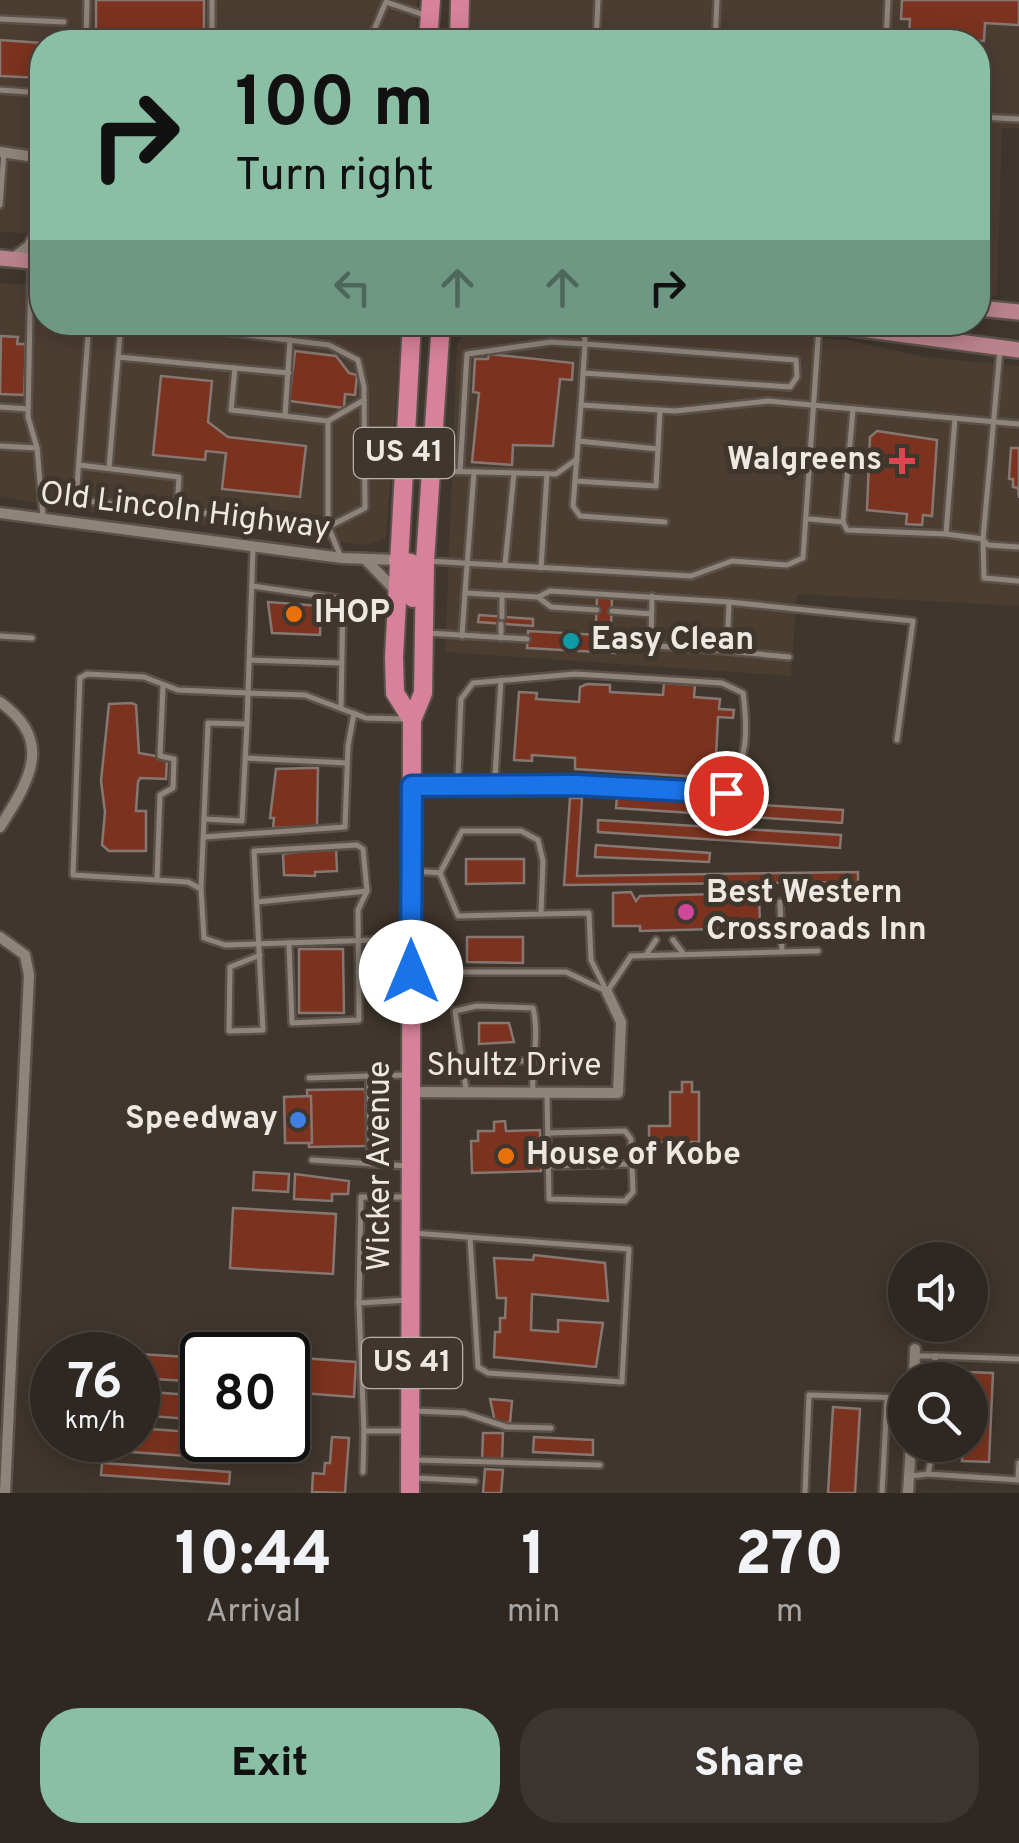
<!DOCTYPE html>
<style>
body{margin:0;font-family:Overpass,sans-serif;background:#3b342f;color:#f1f3f6;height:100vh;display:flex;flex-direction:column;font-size:38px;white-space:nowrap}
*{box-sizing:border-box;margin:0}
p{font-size:32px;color:#a7a6a5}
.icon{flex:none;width:55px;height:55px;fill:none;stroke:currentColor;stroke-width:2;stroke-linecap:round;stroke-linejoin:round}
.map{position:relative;height:1493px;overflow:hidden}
.panel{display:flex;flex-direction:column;background:#2f2822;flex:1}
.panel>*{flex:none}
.hud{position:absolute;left:30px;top:30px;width:960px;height:305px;border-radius:40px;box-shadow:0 5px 25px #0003,0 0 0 2px #4a4440;background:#8abfa5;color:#111;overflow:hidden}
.controls{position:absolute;left:888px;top:1242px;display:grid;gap:20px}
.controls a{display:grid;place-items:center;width:100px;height:100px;border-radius:50%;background:#2f2822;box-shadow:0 5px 25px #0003,0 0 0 2px #4a4440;font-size:50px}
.speed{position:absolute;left:30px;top:1332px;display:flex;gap:20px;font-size:50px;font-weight:700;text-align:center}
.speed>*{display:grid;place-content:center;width:130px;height:130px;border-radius:50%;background:#2f2822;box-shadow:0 5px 25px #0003,0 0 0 2px #4a4440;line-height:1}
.speed small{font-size:25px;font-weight:400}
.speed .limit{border:5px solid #111;border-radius:15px;background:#fff;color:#111}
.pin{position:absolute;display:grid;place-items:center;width:85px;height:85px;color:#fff;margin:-42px;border:5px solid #fff;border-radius:50%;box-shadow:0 2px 10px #0007}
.me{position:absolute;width:110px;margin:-55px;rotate:0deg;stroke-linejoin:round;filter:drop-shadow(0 0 8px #0008)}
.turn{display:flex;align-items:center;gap:35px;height:210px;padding:0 40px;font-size:45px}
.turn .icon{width:130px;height:130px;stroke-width:2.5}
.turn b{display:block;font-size:70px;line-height:85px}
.lanes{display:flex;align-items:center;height:95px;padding:0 40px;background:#0003;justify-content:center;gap:50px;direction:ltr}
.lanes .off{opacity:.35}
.eta{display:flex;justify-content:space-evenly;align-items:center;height:170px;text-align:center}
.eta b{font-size:60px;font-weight:800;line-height:70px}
.button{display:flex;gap:20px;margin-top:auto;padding:20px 40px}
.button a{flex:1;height:115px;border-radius:40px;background:#8abfa5;color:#111;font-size:40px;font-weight:800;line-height:115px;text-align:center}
.button a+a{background:#3b342f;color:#f1f3f6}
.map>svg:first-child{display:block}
.built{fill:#4c3d31}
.building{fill:#7b331f;stroke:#867773;stroke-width:2.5}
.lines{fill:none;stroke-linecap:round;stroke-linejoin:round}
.lane-casing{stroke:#5a524a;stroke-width:10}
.street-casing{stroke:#5a524a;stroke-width:15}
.primary-casing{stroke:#5a524a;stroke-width:20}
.highway-casing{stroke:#5a524a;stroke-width:22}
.lane{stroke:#8f847a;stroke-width:5}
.street{stroke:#8f847a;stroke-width:10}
.primary{stroke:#ba828d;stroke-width:15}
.highway{stroke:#d7819a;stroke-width:18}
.route-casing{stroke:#114b97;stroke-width:25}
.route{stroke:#1a73e8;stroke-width:18}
.health-dot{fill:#e0444e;stroke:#3f362d;stroke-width:4}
.food-dot{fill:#e8710a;stroke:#3f362d;stroke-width:4}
.culture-dot{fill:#0f9aa8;stroke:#3f362d;stroke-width:4}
.hotel-dot{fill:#d1479c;stroke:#3f362d;stroke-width:4}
.shop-dot{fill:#3f7fe0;stroke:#3f362d;stroke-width:4}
.labels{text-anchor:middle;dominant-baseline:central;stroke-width:10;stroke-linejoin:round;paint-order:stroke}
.shield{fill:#3f362d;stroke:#bab2ac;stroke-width:2.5}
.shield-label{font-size:30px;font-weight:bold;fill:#eee7e2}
.poi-label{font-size:32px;font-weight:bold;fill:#eee7e2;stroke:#3f362d;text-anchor:start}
.street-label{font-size:32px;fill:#eee7e2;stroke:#3f362d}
</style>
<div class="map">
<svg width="1019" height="1493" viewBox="0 0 1019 1493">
<rect width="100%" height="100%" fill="#3f362d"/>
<!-- built -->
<g class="built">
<path d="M0 0H417L415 42H42V234L0 232Z"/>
<path d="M470 0H1019V128H1002L997 296 978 294V42H469Z"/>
<path d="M0 283 42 286V322L391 323 400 339 386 538 366 545 80 511 0 496Z"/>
<path d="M471 323H586L847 340 925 357 1019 366V606L797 594 791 676 445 652 457 345Z"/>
</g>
<!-- building -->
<g class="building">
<path d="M96 0H204V42H126V38H112V42H96Z"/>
<path d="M902 0H1019V25L985 23 984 41 909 37 910 19H901Z"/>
<path d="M0 40 42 43V78L0 76Z"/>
<path d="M1 336 18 337 17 344H26L24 395 0 394Z"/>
<path d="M295 351 336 356 349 373 357 375 355 395 345 394 344 408 289 401Z"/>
<path d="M489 354 573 363 572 380 560 379 553 446 513 445 512 465 472 462 479 393 473 392 475 359H488Z"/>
<path d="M161 376 212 381 208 422 228 437 306 446 300 497 222 489 226 453 206 451 205 460 153 455Z"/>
<path d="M877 431 937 440 932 516 923 515 922 525 906 524 907 514 867 510 870 437Z"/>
<path d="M1011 448H1019V498L1018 488 1013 487V479H1009Z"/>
<path d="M597 597 612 598 611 625 596 624Z"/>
<path d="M268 602 321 606 320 635 272 633Z"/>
<path d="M479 615 533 619V626L478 622Z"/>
<path d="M528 631 616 636 615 653 527 648Z"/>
<path d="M664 683 695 685 694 697 720 699 719 709 734 710 733 718 718 717 715 778 575 769V758L532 755V761L514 760 519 692 537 693 536 699 579 702 580 687 587 684 610 685V692L663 695Z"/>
<path d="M132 703 136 705 139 753 167 758 166 779 140 778 138 782 136 811H146V851H109L102 845 105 812 101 781 109 704Z"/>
<path d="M307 768H318L317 826 273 828 274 818H270L276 769Z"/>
<path d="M617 796 843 810 842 823 616 808Z"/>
<path d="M570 798H582L577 876 858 872V882L564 885Z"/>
<path d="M598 820 841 835 840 848 598 832Z"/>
<path d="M596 845 710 853 709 862 595 857Z"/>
<path d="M336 847 337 871 315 872V876L284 875 283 854Z"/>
<path d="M466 859H524V883L466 884Z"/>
<path d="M631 892 636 901 640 896 753 893V898H759L760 923H754V928L640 931V926H613V893Z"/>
<path d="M467 937H523V963L467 962Z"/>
<path d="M299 949H343L344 1013H299Z"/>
<path d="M479 1023H509L514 1042 479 1044Z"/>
<path d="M682 1082H692V1092H699V1142H649V1126H670V1092H682Z"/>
<path d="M365 1089 367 1146 309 1147 307 1090Z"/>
<path d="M311 1096 312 1143H285L284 1097Z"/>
<path d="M505 1121 506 1131 540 1130 541 1171 472 1173 471 1141H478V1131H494V1122Z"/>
<path d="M254 1172 289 1174 288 1192 253 1190Z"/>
<path d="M295 1174 349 1181 348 1194H332V1201L294 1199Z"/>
<path d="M233 1208 336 1214 333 1274 230 1268Z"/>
<path d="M534 1255 605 1263 608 1301 532 1294 531 1330 558 1332V1320L603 1323 596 1367 494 1357 495 1332H500V1318H505L506 1298H497L494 1258 533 1260Z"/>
<path d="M109 1352 202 1358V1382L138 1378V1355Z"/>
<path d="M288 1357 356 1362 354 1397 288 1392Z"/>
<path d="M966 1372 993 1373 989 1462 962 1461 963 1445H970Z"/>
<path d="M138 1391 202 1396V1420L138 1415Z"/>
<path d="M490 1399 512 1401 510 1423 495 1422Z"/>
<path d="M833 1407 860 1409 855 1493H828Z"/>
<path d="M138 1428 202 1433V1440H233L231 1459 102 1450V1440H138Z"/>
<path d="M483 1433H503L502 1462H482Z"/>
<path d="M332 1437 349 1438 345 1493 312 1492 313 1473 324 1474 325 1463H330Z"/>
<path d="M534 1437 593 1440V1455L533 1452Z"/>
<path d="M102 1463 230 1472 229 1484 101 1475Z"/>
<path d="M485 1469 503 1470 501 1493H483Z"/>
</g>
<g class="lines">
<!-- lane casing -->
<g class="lane-casing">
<g id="lane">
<path d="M386 2 427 16"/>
<path d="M0 19 64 22"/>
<path d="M462 33 570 42"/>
<path d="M86 42 87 0"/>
<path d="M212 42V0"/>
<path d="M369 42 385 4"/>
<path d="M596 42 598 0"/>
<path d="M715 42 717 0"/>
<path d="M886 42 888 0"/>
<path d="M0 90 42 93"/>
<path d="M978 117 1019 119"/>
<path d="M978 181 984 118"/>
<path d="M0 205 4 153"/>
<path d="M978 224 979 181"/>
<path d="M31 262 28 417 37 448"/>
<path d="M89 322 76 500 330 526 365 508 364 387 358 360 329 345 143 322"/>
<path d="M1000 350 983 539 988 545 1019 547"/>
<path d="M118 357 289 373"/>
<path d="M235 368 231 410 328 421 364 400"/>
<path d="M581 405 585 344 796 360 797 377 790 387 583 373"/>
<path d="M0 407 28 409"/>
<path d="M285 416 290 340"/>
<path d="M955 418 946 534 983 539 984 578 1019 581"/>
<path d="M328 421V526L340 555"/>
<path d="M578 441 658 449"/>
<path d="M0 446 37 448 43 516"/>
<path d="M79 465 179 477 177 509"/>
<path d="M109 468 121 322"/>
<path d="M434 471 556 474 577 459"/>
<path d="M460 471 467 354 551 342 585 344 584 322"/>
<path d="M575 481 656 486 660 411"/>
<path d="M809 519 843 522 853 410"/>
<path d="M665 522 580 516 573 506 581 405 675 411 768 401 1019 424"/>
<path d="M843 522 847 530 946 534"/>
<path d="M253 548 248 693 178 690 144 677 87 674 80 678 73 875 188 882 201 889 204 938 225 945 408 939"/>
<path d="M428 561 691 576 732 561 787 565 803 558 819 325"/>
<path d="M505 565 514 473"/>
<path d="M541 568 547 474"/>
<path d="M252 586 343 599 341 708"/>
<path d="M465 593 474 472"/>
<path d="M538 597 551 607 597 610"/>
<path d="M729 602 913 621 897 740"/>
<path d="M612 611 651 614"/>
<path d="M502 617V595"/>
<path d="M427 633 527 639"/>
<path d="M0 636 32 638"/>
<path d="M462 636 465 593 538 597 550 591 729 602 727 651 616 643"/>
<path d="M501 638V624"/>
<path d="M651 644 652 596"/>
<path d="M727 651 789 657"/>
<path d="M250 660 341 663"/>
<path d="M245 758 347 763"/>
<path d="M414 786 446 785 458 776 461 699 473 683 575 674 722 683 743 693C748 730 748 761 726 793L576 785 508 789 446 785"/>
<path d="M486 787 495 777 501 680"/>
<path d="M204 819 242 821 247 724"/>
<path d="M204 837 345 827 348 746 354 713"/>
<path d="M414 871 440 873"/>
<path d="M157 879 160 795 173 788 174 759 160 756 163 686"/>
<path d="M201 889 208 723 247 724 248 693 305 695 366 718 404 719"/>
<path d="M257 902 367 891"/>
<path d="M780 902 782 952"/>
<path d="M541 913 543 861 538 840 521 831H462L440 873 458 916 589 913 591 960 607 992"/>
<path d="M673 940 683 953"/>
<path d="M260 955 230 967 229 1031 263 1030 254 851 357 845 363 849 367 891 358 910 359 1020 292 1023 289 943"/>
<path d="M646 955 656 940"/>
<path d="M414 972H566L604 990"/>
<path d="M607 992 631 956 818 951"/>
<path d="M460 1061H531"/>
<path d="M369 1076 406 1075"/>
<path d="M309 1078 369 1076 370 1164"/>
<path d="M466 1089 455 1011 477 1006 533 1008C540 1038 531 1062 533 1092"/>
<path d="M547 1095 549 1199 625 1201 633 1192 631 1139 625 1131 548 1133"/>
<path d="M312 1160 407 1166"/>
<path d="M549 1166 631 1164"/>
<path d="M413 1233 629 1249 622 1382 488 1373 478 1367 470 1238"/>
<path d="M359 1303 361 1197H407"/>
<path d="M918 1356H935V1380"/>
<path d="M935 1356 1019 1359"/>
<path d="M415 1411 464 1413 507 1427 551 1428"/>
<path d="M364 1431 359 1303 408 1300"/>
<path d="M414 1460 600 1465"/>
<path d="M363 1472 364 1431H404"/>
<path d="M928 1474 1018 1480 1019 1463"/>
<path d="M911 1476 928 1474 934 1445"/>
<path d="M414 1478 475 1481"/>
<path d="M805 1493 809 1395 905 1398"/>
<path d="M882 1493 887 1398"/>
</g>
</g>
<!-- street casing -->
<g class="street-casing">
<g id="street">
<path d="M0 152 42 158"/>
<path d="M12 259 29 246 42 222"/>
<path d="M0 513 342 558 398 560"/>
<path d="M365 559 395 590"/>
<path d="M0 702C55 741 29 781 0 827"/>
<path d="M0 937 25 955 29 975 5 1493"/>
<path d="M411 1092 618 1093 621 1022 607 992"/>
<path d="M914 1380 915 1349"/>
<path d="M908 1493 911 1445"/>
</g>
</g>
<!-- primary casing -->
<g class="primary-casing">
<g id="primary">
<path d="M0 258 42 262"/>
<path d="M978 308 1019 312"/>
<path d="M809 322 1019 350"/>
</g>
</g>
<!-- highway casing -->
<g class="highway-casing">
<g id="highway">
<path d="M428 42 431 0"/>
<path d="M459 42 460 0"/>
<path d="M398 560 411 563 413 598"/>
<path d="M412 720 395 693 394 657 412 322"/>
<path d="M410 1493 412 720 423 693 425 561 441 322"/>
</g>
</g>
<!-- lane -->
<use href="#lane" class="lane"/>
<!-- street -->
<use href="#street" class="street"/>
<!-- primary -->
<use href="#primary" class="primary"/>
<!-- highway -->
<use href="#highway" class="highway"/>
</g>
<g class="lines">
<!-- route casing -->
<g class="route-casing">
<path id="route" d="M411 972 412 786 576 785 726 793"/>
</g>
<!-- route -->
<use href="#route" class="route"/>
</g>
<!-- markers -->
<path class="health-dot" d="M897 446h10v10h10v10h-10v10h-10v-10h-10v-10h10z"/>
<g class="food-dot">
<circle cx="294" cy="614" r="10"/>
<circle cx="506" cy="1156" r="10"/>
</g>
<circle class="culture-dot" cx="571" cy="641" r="10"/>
<circle class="hotel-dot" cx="686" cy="912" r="10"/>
<circle class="shop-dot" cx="298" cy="1120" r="10"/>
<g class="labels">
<!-- shield labels -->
<g class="shield">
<rect x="354" y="428" width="100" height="50" rx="8"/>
<rect x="362" y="1338" width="100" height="50" rx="8"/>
</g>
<g class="shield-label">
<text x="404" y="453">US 41</text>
<text x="412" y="1363">US 41</text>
</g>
<!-- poi labels -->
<g class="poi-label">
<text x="882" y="461" text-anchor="end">Walgreens</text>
<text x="314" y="614">IHOP</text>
<text x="591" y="641">Easy Clean</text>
<text x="706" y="894">Best Western<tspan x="706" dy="37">Crossroads Inn</tspan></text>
<text x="278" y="1120" text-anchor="end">Speedway</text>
<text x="526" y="1156">House of Kobe</text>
</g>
<!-- street labels -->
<g class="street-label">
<text transform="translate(185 512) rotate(7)">Old Lincoln Highway</text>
<text x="514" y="1067">Shultz Drive</text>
<text transform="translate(381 1166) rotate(-90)">Wicker Avenue</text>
</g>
</g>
</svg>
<div class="controls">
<a><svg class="icon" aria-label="sound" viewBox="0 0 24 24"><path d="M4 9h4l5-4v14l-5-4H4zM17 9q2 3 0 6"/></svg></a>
<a><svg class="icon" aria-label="search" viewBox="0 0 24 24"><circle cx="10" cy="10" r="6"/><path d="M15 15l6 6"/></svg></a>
</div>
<div class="speed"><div>76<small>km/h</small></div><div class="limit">80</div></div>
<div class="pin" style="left:726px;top:793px;background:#d93025"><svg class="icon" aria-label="arrive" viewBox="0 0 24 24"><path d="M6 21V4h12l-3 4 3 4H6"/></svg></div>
<svg class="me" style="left:411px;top:972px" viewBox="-20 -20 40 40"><circle r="19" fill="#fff"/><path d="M0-13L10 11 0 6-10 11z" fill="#1a73e8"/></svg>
<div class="hud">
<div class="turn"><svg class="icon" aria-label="right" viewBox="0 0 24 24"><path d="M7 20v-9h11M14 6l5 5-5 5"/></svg><div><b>100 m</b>Turn right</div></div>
<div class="lanes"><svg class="icon off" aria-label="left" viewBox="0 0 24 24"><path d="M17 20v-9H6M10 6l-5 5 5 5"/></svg><svg class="icon off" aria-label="ahead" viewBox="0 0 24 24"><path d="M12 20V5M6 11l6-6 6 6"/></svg><svg class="icon off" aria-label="ahead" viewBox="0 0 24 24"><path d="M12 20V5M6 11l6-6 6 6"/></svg><svg class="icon" aria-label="right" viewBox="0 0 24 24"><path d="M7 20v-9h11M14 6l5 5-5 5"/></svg></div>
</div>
</div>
<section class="panel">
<div class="eta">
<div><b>10:44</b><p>Arrival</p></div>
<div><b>1</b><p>min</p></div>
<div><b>270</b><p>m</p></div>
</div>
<div class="button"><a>Exit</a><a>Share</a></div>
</section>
